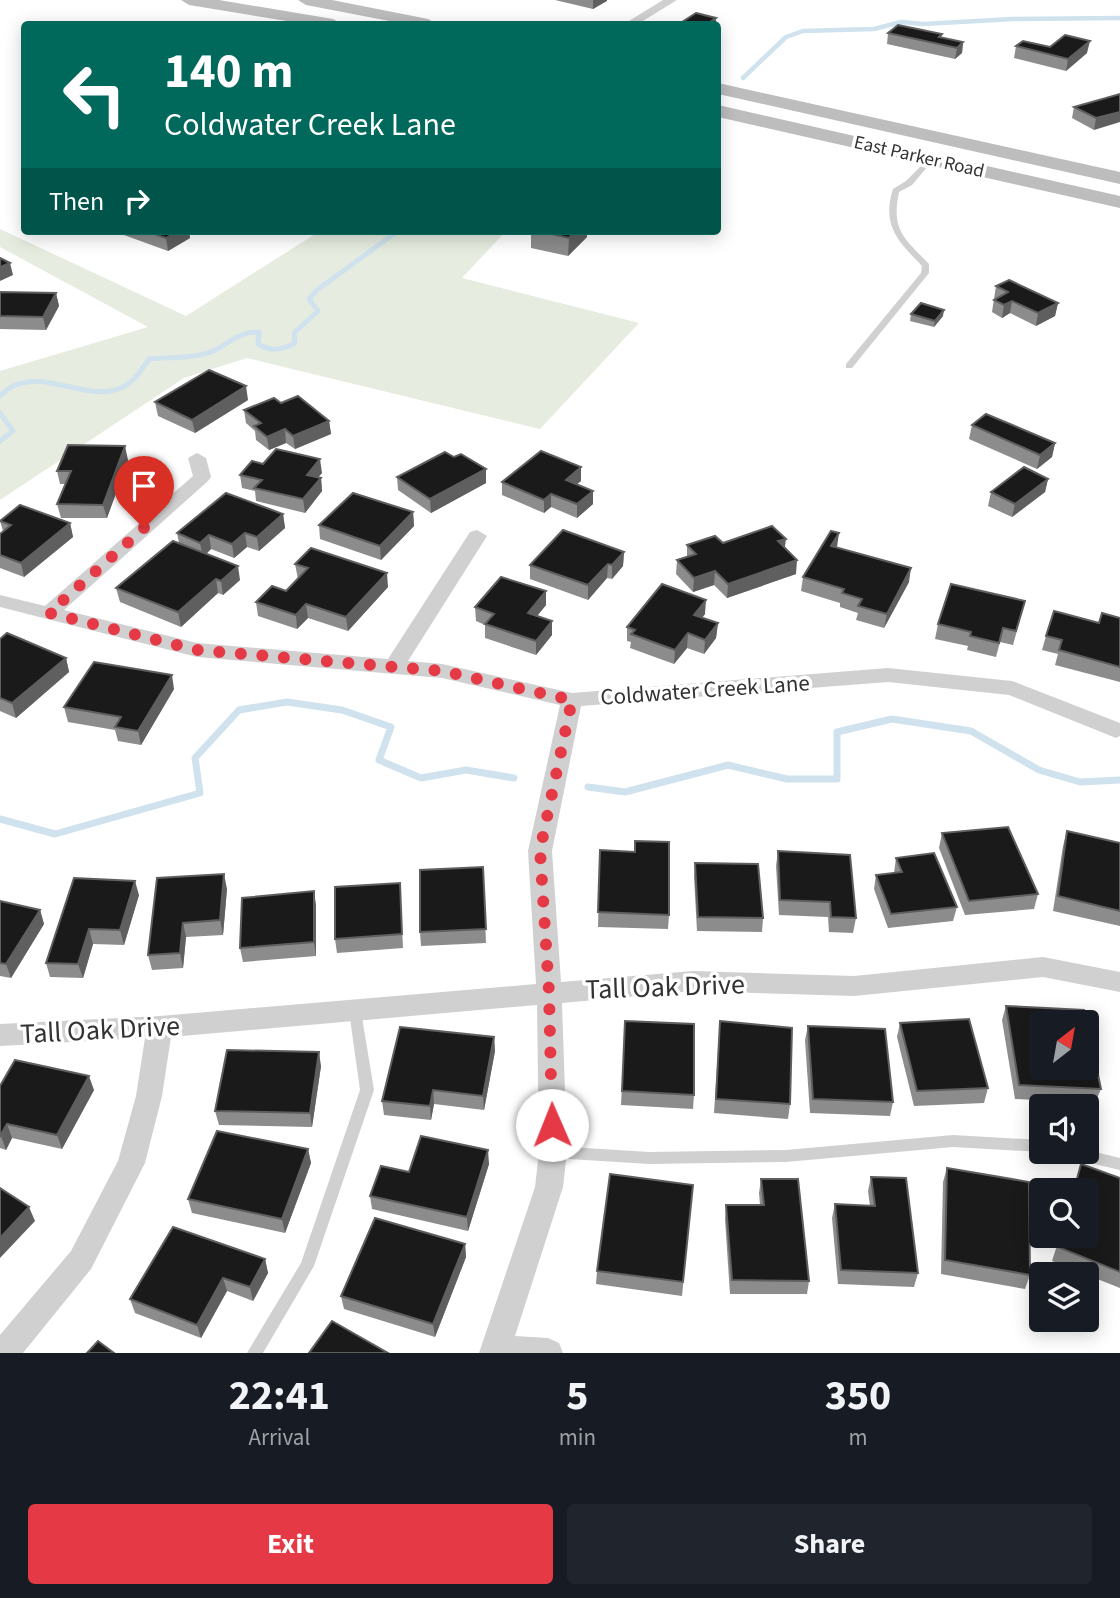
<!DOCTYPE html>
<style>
body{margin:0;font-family:"Source Sans 3",sans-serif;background:#20242c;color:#f1f3f6;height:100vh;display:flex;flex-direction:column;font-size:26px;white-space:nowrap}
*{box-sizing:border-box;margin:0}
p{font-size:23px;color:#9ea1a6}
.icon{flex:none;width:38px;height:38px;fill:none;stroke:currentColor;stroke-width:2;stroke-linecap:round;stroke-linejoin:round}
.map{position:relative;height:1353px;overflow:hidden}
.side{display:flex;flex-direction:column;background:#171b24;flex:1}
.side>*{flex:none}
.banner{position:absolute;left:21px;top:21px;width:700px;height:214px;border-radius:7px;box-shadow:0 4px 18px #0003;background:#00695c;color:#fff;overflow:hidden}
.needle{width:46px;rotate:31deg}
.fabs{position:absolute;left:1029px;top:1010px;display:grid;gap:14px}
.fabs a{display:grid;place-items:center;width:70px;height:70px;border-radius:7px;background:#171b24;box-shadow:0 4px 18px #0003;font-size:35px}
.pin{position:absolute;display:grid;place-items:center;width:60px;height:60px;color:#fff;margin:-72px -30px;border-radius:50% 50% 50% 0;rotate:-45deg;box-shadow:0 0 7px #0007}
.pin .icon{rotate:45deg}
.me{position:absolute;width:77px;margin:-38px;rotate:359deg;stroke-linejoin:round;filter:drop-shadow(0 0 5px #0008)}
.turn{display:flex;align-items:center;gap:24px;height:147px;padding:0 28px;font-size:32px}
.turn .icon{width:91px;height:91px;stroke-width:2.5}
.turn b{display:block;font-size:49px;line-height:60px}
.then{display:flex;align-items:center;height:66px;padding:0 28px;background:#0003;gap:14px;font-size:26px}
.eta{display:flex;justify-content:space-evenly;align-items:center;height:119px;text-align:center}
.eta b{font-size:42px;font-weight:700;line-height:49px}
.primary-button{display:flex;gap:14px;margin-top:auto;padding:14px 28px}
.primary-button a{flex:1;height:80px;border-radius:7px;background:#e63946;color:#fff;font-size:28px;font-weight:700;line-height:80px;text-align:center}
.primary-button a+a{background:#20242c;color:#f1f3f6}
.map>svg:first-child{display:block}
.green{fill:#e6ecdf}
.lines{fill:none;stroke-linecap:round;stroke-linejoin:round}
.stream-far2{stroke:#cfe2ee;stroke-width:4.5}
.stream-far1{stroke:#cfe2ee;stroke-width:5}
.stream{stroke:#cfe2ee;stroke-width:7}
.lane{fill:#d0d0d0;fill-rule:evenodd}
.street{fill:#d0d0d0;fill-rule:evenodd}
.secondary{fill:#bdbdbd;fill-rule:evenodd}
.wall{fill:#8c8c8c}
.shaded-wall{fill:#5f5f5f}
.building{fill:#1a1a1a;stroke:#5f5f5f;stroke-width:2}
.route{stroke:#e63946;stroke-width:12;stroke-dasharray:0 21.6}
.labels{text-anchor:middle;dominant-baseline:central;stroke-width:7;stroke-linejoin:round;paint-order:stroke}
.far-street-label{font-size:19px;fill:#333;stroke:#fff}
.street-label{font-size:23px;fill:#333;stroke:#fff}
.near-street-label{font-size:28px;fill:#333;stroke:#fff}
</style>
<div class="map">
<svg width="1120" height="1353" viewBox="0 0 1120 1353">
<rect width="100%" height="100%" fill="#fff"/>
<!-- green -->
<path class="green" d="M0 229 186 316 320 231H506L462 278 639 323 540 429 247 358 184 378 0 500V371L148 327 0 247Z"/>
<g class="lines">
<!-- stream-far2 -->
<path class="stream-far2" d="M743 78 786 37 803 31 874 29 901 22 923 24 1013 19 1120 18"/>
<!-- stream-far1 -->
<g class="stream-far1">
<path d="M0 396C33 359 86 406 123 387 135 381 141 370 149 359 167 357 186 359 204 354 227 349 232 332 259 332L258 344C271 352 282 350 295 343L294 333 318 311 309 299 317 290 398 231"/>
<path d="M0 413 13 431 0 441"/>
</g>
<!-- stream -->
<g class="stream">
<path d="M588 787 625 792 728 765 787 779H837V732L892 719 971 731 1039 770 1080 782 1120 780"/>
<path d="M0 819 55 834 200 793 195 758 239 710 287 702 342 710 391 727 379 760 421 778 466 770 514 778"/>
</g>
<!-- lane -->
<g class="lane">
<path d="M929 158 934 159 912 185 899 192C891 230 904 238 929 264V273L852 368H846V364L921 273 922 266C899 242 881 226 893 189L906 181Z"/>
<path d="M355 1006 360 1007 361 1011 374 1090 314 1266 263 1353H247L301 1263 360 1090 349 1011 350 1007Z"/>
<path d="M953 1135 1041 1140 1042 1152 953 1147 786 1162 649 1164 553 1158 548 1156 546 1152 548 1148 553 1146 649 1152 786 1150Z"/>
<path d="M1087 1150 1120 1158V1170L1069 1158 1064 1156 1062 1152H1087Z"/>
</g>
<!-- street -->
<g class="street">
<path d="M663 0H677L638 24H624Z"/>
<path d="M197 453 206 458 211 477 208 481 64 610 197 643 388 659 470 532 477 530 487 536 408 661 442 664 572 693 888 668 1012 681 1120 723V736L1116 738 1009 695 888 682 581 706 552 851 561 982 693 971 854 976 1043 957 1120 972V992L1043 977 854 996 693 991 562 1003 567 1152 563 1187 515 1336 548 1338 559 1343 563 1353H479L535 1187 539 1152 537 1005 171 1037 162 1096 145 1163 91 1269 23 1353H0V1335L71 1251 118 1161 136 1096 145 1038 0 1046V1024L160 1016 536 984 528 851 560 705 442 678 197 657 0 607V595L45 606 193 476 188 458Z"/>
</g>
<!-- secondary -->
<g class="secondary">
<path d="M181 0H219L333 19 342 24H305L189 5Z"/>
<path d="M298 0H332L428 19 437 24H405L306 5Z"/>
<path d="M718 83 1120 172V184L718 94Z"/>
<path d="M718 105 1120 196V208L718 117Z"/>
</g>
</g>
<!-- wall -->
<g class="wall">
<path d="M555 0H607L593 9Z"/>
<path d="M888 33 942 34 941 37 963 42 962 53 955 59 887 44Z"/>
<path d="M1016 46 1050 47 1087 53 1066 71 1014 58Z"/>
<path d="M1120 94 1094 130 1072 118 1074 107Z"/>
<path d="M123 231H189L190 238 168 251 124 235Z"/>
<path d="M531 231H587V237L568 256 531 248Z"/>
<path d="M996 286 1058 303 1055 316 1036 326 1010 313 1002 318 992 312Z"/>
<path d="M0 292 56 293 59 306 46 330 0 329Z"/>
<path d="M911 314 943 316 934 327 910 321Z"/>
<path d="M248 400 195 433 158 416 155 402Z"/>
<path d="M281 403 329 421 331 434 295 449 286 443 269 450 256 440 255 431 246 423 244 410Z"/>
<path d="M972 425 1055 443 1052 457 1037 469 969 439Z"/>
<path d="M128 460 107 518H61L57 504 66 484H60L57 471Z"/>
<path d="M263 464 322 473 318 477 321 478 322 491 305 513 256 501 255 491 242 488 240 475Z"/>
<path d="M581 467V481L577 484 593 504 577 518 551 507 544 513 502 495V482Z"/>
<path d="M397 477 486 483 431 513 398 490Z"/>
<path d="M1048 479 1045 492 1012 517 988 506 991 492Z"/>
<path d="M413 512 414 526 381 560 320 539 319 525Z"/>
<path d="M283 514 285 528 259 551 247 547 234 558 211 549 206 554 240 580 223 595 218 593 181 627 120 602 116 588 179 543 177 533Z"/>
<path d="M0 521 70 523 73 537 24 577 0 568V534L3 531Z"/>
<path d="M723 543 784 548 796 574 727 598 714 585 693 592 676 574 677 560 687 557V545Z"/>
<path d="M837 547 909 582 884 628 856 620 858 613 840 607V603L801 591 803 577Z"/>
<path d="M624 552 623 566 612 579 607 578 588 600 530 579V565Z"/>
<path d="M295 564 388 587 348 631 308 618 297 629 258 616 256 602 286 591 298 579Z"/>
<path d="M1025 601 1013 645 1000 642 996 657 967 650 968 646 935 639 938 624Z"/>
<path d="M546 605 537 616 552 621V635L536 655 485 638V625L476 621 475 607Z"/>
<path d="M705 614 702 618 718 623 716 638 704 654 687 648 674 664 630 648 631 642 627 641V627Z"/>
<path d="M1120 618V682L1055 665 1058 654 1042 650 1046 636Z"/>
<path d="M0 639 66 658 69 672 16 718 0 711Z"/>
<path d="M174 689 141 745 118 741 115 730 68 722 64 707Z"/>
<path d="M1067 831 1120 843V926L1053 911 1063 846Z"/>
<path d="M942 833 1038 894 1034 909 965 915 939 848Z"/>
<path d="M600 850 635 852 669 915 668 929 598 927Z"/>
<path d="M778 851 856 918 853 933 829 932 828 917 779 915 776 866Z"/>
<path d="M896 858 957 907 953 921 888 928 874 889 876 875 894 873Z"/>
<path d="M695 863 763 918 762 932 697 931 694 877Z"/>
<path d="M483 867 486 943 421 946 420 932Z"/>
<path d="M74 878 139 895 124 945 93 944 83 978 50 977 46 963Z"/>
<path d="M157 878 227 889 223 935 186 937 183 968 152 970 148 955Z"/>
<path d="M400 883 403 948 337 953 335 939Z"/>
<path d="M314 891 316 906V956L243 962 240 948Z"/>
<path d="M0 901 40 910 44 924 11 978 0 976Z"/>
<path d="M1006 1006 1101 1089 1095 1103 1015 1099 1002 1020Z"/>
<path d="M625 1021 694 1095 693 1109 621 1105Z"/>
<path d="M720 1021 790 1104 788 1119 714 1113Z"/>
<path d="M900 1023 988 1088 984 1103 914 1106 897 1037Z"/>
<path d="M808 1026 893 1102 890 1116 810 1113 805 1040Z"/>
<path d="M494 1037 495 1051 484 1110 434 1104 431 1120 384 1115 382 1101Z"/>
<path d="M321 1066 312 1127 219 1125 215 1111Z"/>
<path d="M0 1086 94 1090 62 1149 12 1138 6 1150 0 1148Z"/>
<path d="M308 1149 311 1163 285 1233 192 1213 188 1199Z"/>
<path d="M489 1164 468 1231 372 1209 370 1196 409 1172Z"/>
<path d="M1081 1164 1120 1178V1288L1052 1261 1060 1236H1087V1190H1073Z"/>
<path d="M947 1168 1030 1275 1025 1289 941 1274 943 1182Z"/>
<path d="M871 1177 918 1273 914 1287 838 1284 832 1218 835 1204 870 1206 868 1191Z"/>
<path d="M761 1179 809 1281 807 1294H730L725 1219 726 1205H760L759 1193Z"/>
<path d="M693 1185 682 1296 596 1284 597 1271Z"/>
<path d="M465 1244 466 1257 435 1337 344 1309 341 1296Z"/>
<path d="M265 1259 268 1273 253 1301 227 1291 201 1338 135 1313 130 1299Z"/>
</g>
<!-- shaded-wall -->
<g class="shaded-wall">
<path d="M593 0H607V1L593 9Z"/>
<path d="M716 18V24H707Z"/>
<path d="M1090 41 1087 53 1066 71 1068 59Z"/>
<path d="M963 42 962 53 955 59 957 48Z"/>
<path d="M1120 112V122L1094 130 1096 118Z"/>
<path d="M178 231H189L190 238 168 251 166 238Z"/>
<path d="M575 231H587V237L568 256 569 238Z"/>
<path d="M10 263 13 275 0 281V267Z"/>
<path d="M56 293 59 306 46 330 43 317Z"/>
<path d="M1012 301 1010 313 1002 318 1004 305Z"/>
<path d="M1058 303 1055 316 1036 326 1038 313Z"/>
<path d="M944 310 943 316 934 327 935 321Z"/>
<path d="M246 386 248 400 195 433 192 420Z"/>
<path d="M329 421 331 434 295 449 293 436Z"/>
<path d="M285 429 286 443 269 450 267 437Z"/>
<path d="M1055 443 1052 457 1037 469 1040 455Z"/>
<path d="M125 446 128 460 107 518 103 505Z"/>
<path d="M320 459 322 473 309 488 307 475Z"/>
<path d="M581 467V481L566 493V480Z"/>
<path d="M486 469V483L431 513 430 499Z"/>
<path d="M321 478 322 491 305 513 303 499Z"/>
<path d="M1048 479 1045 492 1012 517 1015 504Z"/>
<path d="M593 491V504L577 518V504Z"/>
<path d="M551 494V507L544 513V500Z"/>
<path d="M413 512 414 526 381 560 380 546Z"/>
<path d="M283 514 285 528 259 551 257 537Z"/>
<path d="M70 523 73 537 24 577 21 563Z"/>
<path d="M245 533 247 547 234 558 232 544Z"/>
<path d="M839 533 837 547 831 546Z"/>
<path d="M209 535 211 549 203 557 200 543Z"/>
<path d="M786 539 784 553 778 541Z"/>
<path d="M624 552 623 566 612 579V565Z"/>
<path d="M797 560 796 574 727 598 728 584Z"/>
<path d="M608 564 607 578 588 600V585Z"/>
<path d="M238 566 240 580 223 595 221 581Z"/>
<path d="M911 568 909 582 884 628 887 614Z"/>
<path d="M715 571 714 585 693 592 694 578Z"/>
<path d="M387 573 388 587 348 631 346 617Z"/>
<path d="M216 579 218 593 181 627 178 612Z"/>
<path d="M546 591V605L528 627V613Z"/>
<path d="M706 600 705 614 693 629 694 615Z"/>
<path d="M306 604 308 618 297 629 296 615Z"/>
<path d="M552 621V635L536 655V641Z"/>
<path d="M718 623 716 638 704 654 705 640Z"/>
<path d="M688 633 687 648 674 664 675 650Z"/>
<path d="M66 658 69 672 16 718 12 703Z"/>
<path d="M172 675 174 689 141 745 138 731Z"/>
<path d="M224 874 227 889 223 935 220 920Z"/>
<path d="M135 881 139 895 124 945 120 930Z"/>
<path d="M314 891 316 906V956L314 942Z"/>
<path d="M40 910 44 924 11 978 6 964Z"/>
<path d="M183 923 186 937 183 968 180 953Z"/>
<path d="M89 929 93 944 83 978 78 964Z"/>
<path d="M494 1037 495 1051 484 1110 483 1096Z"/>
<path d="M319 1052 321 1066 312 1127 310 1113Z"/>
<path d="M89 1076 94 1090 62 1149 57 1135Z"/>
<path d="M433 1090 434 1104 431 1120 430 1106Z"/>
<path d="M7 1124 12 1138 6 1150 1 1136Z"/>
<path d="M308 1149 311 1163 285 1233 282 1219Z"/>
<path d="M488 1150 489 1164 468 1231 467 1217Z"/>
<path d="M29 1207 35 1221 0 1258V1238Z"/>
<path d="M465 1244 466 1257 435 1337 433 1324Z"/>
<path d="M265 1259 268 1273 253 1301 250 1287Z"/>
<path d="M223 1278 227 1291 201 1338 197 1325Z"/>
</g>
<!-- building -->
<g class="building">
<path d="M696 13 716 18 707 24H679Z"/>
<path d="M898 25 942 34 939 37 963 42 957 48 888 33Z"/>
<path d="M1065 35 1090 41 1068 59 1016 46 1023 41 1050 47Z"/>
<path d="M1120 94V112L1096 118 1074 107Z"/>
<path d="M146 231H178L166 238Z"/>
<path d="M539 231H575L569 238Z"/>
<path d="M0 258 10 263 0 267Z"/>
<path d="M1009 280 1058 303 1038 313 1012 301 1004 305 994 300 1008 292 996 286Z"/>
<path d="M0 292 56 293 43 317 0 316Z"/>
<path d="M921 303 944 310 935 321 911 314Z"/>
<path d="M209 370 246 386 192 420 155 402Z"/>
<path d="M298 396 329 421 293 436 285 429 267 437 254 426 261 423 244 410 274 398 281 403Z"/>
<path d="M986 414 1055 443 1040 455 972 425Z"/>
<path d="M68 445 125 446 103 505 57 504 71 471H57Z"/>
<path d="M276 449 320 459 307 475 321 478 303 499 254 488 262 480 240 475 252 461 263 464Z"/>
<path d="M541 451 581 467 566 480 593 491 577 504 551 494 544 500 502 482Z"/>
<path d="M445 452 454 457 461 454 486 469 430 499 397 477Z"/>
<path d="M1024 467 1048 479 1015 504 991 492Z"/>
<path d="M226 493 283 514 257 537 245 533 232 544 209 535 200 543 177 533Z"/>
<path d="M353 493 413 512 380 546 319 525Z"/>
<path d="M20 505 70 523 21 563 0 555V534L11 525 0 521Z"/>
<path d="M772 526 786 539 778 541 797 560 728 584 715 571 694 578 677 560 696 554 687 545 715 536 723 543Z"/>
<path d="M563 530 624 552 612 565 608 564 588 585 530 565Z"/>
<path d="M831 531 839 533 831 546 911 568 887 614 858 606 862 599 842 593 844 589 803 577Z"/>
<path d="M173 541 238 566 221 581 216 579 178 612 116 588Z"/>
<path d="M311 548 387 573 346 617 306 604 296 615 256 602 272 586 286 591 308 568 295 564Z"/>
<path d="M501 577 546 591 528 613 552 621 536 641 485 624 494 614 475 607Z"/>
<path d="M662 584 706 600 694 615 718 623 705 640 688 633 675 650 631 634 635 630 627 627Z"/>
<path d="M951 584 1025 601 1016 631 1003 628 999 643 970 636 971 632 938 624Z"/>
<path d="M1054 611 1099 623 1102 613 1120 618V667L1059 650 1062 640 1046 636Z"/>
<path d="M7 633 66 658 12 703 0 698V639Z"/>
<path d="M94 662 172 675 138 731 115 727 121 717 64 707Z"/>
<path d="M1008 827 1038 894 969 901 942 833Z"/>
<path d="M1067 831 1120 843V911L1058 896Z"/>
<path d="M635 841 669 842V915L598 912 600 850 635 852Z"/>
<path d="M778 851 850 855 856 918 831 917 830 902 780 900Z"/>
<path d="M934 853 957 907 891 914 876 875 902 872 896 858Z"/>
<path d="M695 863 758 864 763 918 698 917Z"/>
<path d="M483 867 486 929 420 932V870Z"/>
<path d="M224 874 220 920 183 923 180 953 148 955 157 878Z"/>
<path d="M74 878 135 881 120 930 89 929 78 964 46 963Z"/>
<path d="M400 883 402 934 335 939V887Z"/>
<path d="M314 891V942L240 948 242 898Z"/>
<path d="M0 901 40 910 6 964 0 963Z"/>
<path d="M1006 1006 1084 1010 1087 1022H1041V1068H1087V1023L1101 1089 1019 1085Z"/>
<path d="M969 1019 988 1088 917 1091 900 1023Z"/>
<path d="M625 1021 694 1024V1095L622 1091Z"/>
<path d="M720 1021 792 1028 790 1104 716 1099Z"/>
<path d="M808 1026 885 1029 893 1102 813 1099Z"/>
<path d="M400 1027 494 1037 483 1096 433 1090 430 1106 382 1101Z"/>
<path d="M227 1050 319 1052 310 1113 215 1111Z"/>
<path d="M15 1060 89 1076 57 1135 7 1124 0 1136V1086Z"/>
<path d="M217 1131 308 1149 282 1219 188 1199Z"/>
<path d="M421 1136 488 1150 467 1217 370 1196 381 1166 409 1172Z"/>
<path d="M1081 1164 1120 1178V1272L1058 1247 1061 1236H1087V1190H1074Z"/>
<path d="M947 1168 1029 1182 1030 1275 945 1260Z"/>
<path d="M610 1174 693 1185 683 1282 597 1271Z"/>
<path d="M871 1177 906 1178 918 1273 841 1270 835 1204 875 1206Z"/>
<path d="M761 1179H798L809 1281 732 1280 726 1205H764Z"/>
<path d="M0 1188 29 1207 0 1238Z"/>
<path d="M375 1218 465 1244 433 1324 341 1296Z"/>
<path d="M173 1227 265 1259 250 1287 223 1278 197 1325 130 1299Z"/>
<path d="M332 1321 388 1353H309Z"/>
<path d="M98 1341 114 1353H87Z"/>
</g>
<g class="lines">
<!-- route -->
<path class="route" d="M144 528 49 613 197 650 442 671 572 700 540 850 549 992 552 1125"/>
</g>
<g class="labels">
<!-- far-street labels -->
<g class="far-street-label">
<text transform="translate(919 157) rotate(13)">East Parker Road</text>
</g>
<!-- street labels -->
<g class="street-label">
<text transform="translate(705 690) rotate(-4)">Coldwater Creek Lane</text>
</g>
<!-- near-street labels -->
<g class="near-street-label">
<text transform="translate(665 987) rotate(-2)">Tall Oak Drive</text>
<text transform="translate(100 1030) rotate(-3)">Tall Oak Drive</text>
</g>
</g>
</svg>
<div class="fabs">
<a><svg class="needle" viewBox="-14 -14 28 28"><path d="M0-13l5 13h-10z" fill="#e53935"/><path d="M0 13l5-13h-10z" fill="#9ea1a6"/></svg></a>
<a><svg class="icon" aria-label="sound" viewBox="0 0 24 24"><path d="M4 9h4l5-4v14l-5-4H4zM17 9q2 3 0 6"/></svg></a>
<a><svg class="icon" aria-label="search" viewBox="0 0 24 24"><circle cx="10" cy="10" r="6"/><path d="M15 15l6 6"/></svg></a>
<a><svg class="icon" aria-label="layers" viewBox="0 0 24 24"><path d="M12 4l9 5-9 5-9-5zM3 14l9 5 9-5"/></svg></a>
</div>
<div class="pin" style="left:144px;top:528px;background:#d93025"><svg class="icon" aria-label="arrive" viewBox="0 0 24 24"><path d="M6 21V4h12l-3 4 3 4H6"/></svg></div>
<svg class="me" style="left:552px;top:1125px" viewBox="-20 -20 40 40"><circle r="19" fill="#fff"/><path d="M0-13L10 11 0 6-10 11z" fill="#e63946"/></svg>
<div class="banner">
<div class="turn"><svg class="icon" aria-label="left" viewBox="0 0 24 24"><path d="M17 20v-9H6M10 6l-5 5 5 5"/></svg><div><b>140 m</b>Coldwater Creek Lane</div></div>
<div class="then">Then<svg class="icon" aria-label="right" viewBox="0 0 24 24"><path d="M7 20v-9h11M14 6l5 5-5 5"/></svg></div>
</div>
</div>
<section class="side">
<div class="eta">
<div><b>22:41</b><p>Arrival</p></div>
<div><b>5</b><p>min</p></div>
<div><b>350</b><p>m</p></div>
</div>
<div class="primary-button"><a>Exit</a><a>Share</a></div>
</section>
